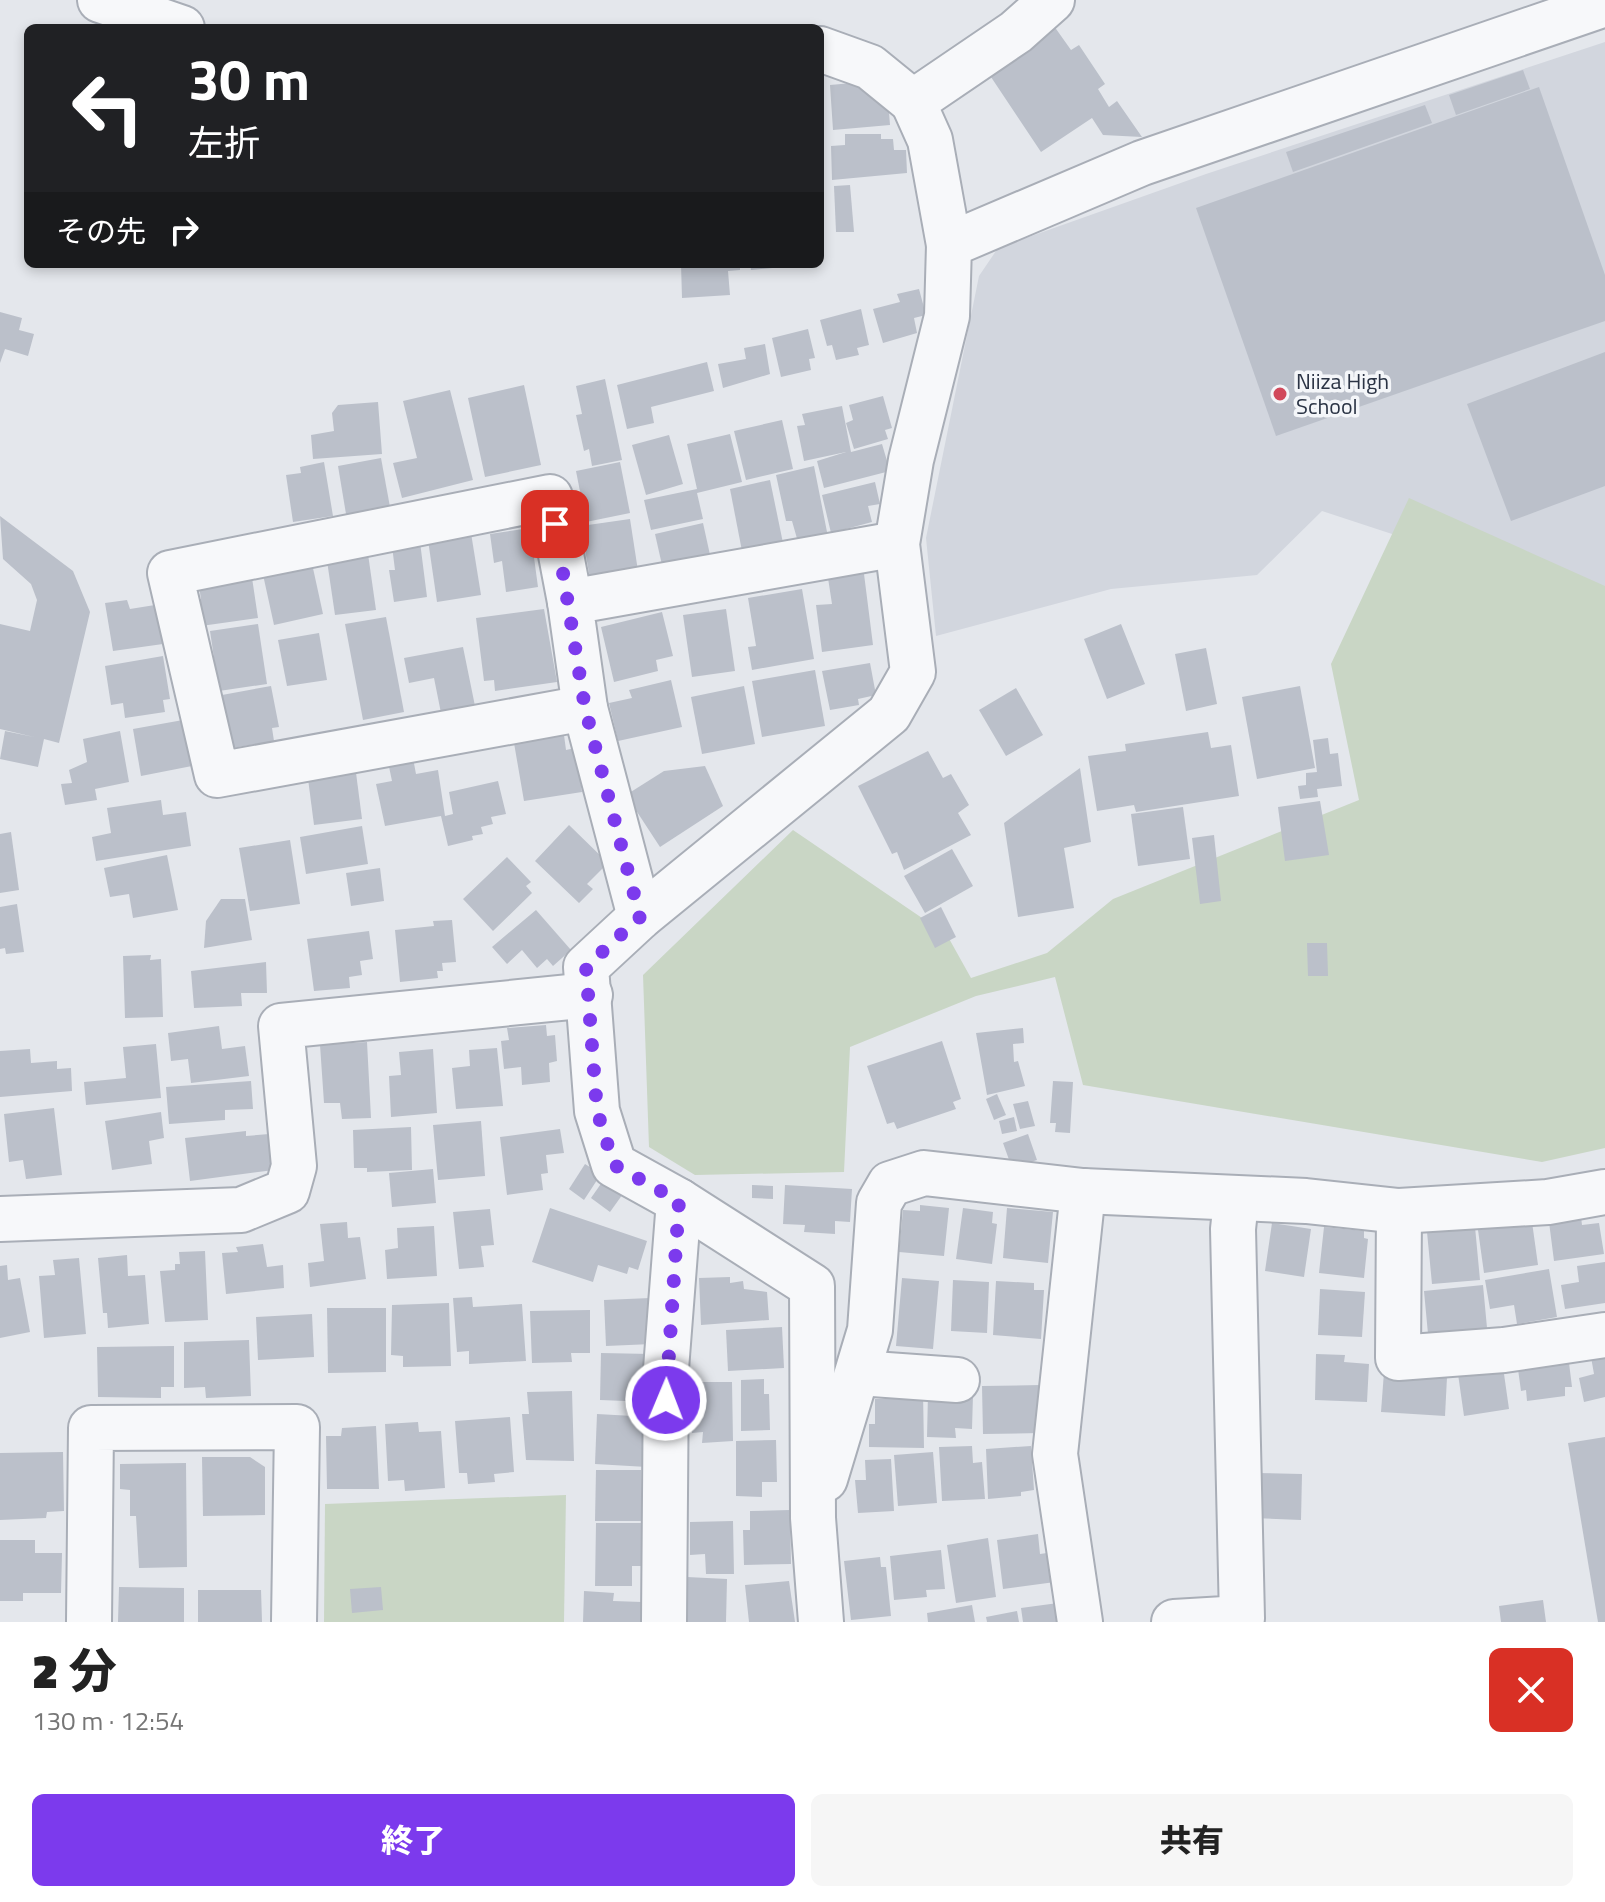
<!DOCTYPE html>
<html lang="ja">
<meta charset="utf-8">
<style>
body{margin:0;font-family:"Titillium Web","Noto Sans JP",sans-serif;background:#f6f6f6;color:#222;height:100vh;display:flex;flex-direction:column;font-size:30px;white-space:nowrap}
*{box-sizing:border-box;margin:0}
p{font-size:26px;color:#767676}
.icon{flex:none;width:44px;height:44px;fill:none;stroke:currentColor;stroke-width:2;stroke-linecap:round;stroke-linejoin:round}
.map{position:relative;height:1622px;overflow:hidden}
.sheet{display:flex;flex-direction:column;background:#fff;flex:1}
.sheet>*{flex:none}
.top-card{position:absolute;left:24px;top:24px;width:800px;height:244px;border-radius:12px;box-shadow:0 4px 12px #0003;background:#202124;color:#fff;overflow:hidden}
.pin{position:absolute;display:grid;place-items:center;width:68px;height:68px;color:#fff;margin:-34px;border-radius:16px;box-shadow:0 4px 12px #0006}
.me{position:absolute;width:88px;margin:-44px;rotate:1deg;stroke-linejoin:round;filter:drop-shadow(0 0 6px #0008)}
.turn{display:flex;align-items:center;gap:28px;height:168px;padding:0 32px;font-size:36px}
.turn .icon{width:104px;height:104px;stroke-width:2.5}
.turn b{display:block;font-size:56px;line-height:68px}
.then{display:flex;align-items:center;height:76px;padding:0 32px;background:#0003;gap:16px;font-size:30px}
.round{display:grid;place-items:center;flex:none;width:84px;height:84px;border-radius:12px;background:#f6f6f6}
.overview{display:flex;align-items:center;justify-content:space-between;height:136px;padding:0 32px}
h1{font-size:48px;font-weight:800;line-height:60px}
.cta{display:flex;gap:16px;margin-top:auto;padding:16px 32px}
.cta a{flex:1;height:92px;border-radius:12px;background:#7c3aed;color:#fff;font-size:32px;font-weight:800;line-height:92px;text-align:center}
.cta a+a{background:#f6f6f6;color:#222}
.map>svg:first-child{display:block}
.built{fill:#d2d6de}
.green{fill:#c9d6c5}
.building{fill:#bbc0ca}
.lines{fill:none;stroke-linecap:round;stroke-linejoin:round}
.minor-casing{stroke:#a9aeb7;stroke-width:48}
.minor{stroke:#f7f8fa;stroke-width:44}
.route{stroke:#7c3aed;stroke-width:14;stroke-dasharray:0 25.2}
.poi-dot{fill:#d1495b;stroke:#f4f6f9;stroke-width:3}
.labels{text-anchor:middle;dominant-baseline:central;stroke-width:7;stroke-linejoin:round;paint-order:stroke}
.poi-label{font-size:22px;fill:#2b3445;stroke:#f4f6f9;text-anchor:start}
</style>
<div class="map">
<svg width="1605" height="1622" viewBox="0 0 1605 1622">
<rect width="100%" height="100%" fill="#e4e7ec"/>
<!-- built -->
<path class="built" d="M1605 42V596L1532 580 1322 511 1257 575 1111 589 936 636 926 538 979 276 998 248 1206 174Z"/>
<!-- green -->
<g class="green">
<path d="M1409 498 1605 586V1148L1542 1162 1083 1085 1055 977 976 996 850 1047 844 1172 695 1175 649 1147 643 975 793 830 947 935 971 978 1047 953 1113 899 1359 800 1331 664Z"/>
<path d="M566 1495 564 1622H324L325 1504Z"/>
</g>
<!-- building -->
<g class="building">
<path d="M1054 26 1071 50 1079 45 1105 84 1098 89 1109 107 1117 101 1142 137 1103 135 1092 118 1041 152 987 71Z"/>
<path d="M1523 70 1530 89 1456 115 1449 95Z"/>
<path d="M863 82V90L876 89 888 100 890 125 833 130 830 85Z"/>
<path d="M1539 87 1605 275V321L1276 436 1196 208Z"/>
<path d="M1425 105 1432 123 1293 172 1286 152Z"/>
<path d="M845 134H881V139H893L894 150H906L907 173 832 180 831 146 845 145Z"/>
<path d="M850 185 854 232H836L834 186Z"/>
<path d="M681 264H740V270L728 271 730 295 682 298Z"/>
<path d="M750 264H794V266L751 270Z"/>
<path d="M919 289 926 315 914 318 917 333 883 343 873 309 900 302 897 294Z"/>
<path d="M861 309 869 345 857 348 859 355 836 360 832 345 827 346 820 320Z"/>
<path d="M0 312 22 318 19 330 34 334 28 356 5 349 0 363Z"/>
<path d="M808 329 815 358 809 359 811 370 781 377 772 338Z"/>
<path d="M765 344 770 374 723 388 718 364 746 359 744 348Z"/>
<path d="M1605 352V486L1511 521 1467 404Z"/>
<path d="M707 362 714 391 651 407 654 423 627 429 617 385Z"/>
<path d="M605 379 622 460 592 466 589 449 584 451 576 415 582 414 576 386Z"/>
<path d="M524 385 541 465 485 477 468 398Z"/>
<path d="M450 390 473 480 402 498 393 463 417 458 403 401Z"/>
<path d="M883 396 892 428 885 430 888 439 854 449 846 423 853 420 849 405Z"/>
<path d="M378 402 382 454 313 459 311 435 334 431 332 413 338 405Z"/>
<path d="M842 406 851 452 882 444 890 471 824 488 817 461 846 452 804 461 797 426 805 425 802 414Z"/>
<path d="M782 420 793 469 746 480 734 431Z"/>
<path d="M730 434 742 482 697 493 703 519 651 530 644 500 697 489 687 444Z"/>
<path d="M669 435 683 484 646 495 632 445Z"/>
<path d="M381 458 390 507 346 514 338 466Z"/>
<path d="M324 462 333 516 293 522 286 475 301 473 300 467Z"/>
<path d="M620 462 630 513 586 522 576 471Z"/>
<path d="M814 466 828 537 798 542 792 521H786L776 475Z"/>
<path d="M770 480 783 543 742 551 730 489Z"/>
<path d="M875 482 880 504 868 506 872 522 831 533 822 495Z"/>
<path d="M0 516 73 571 90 612 59 743 44 739 38 767 0 759 5 731 34 737 0 729V624L30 631 37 600 31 584 3 559Z"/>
<path d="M630 519 638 571 590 579 581 526Z"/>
<path d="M703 523 710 555 662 565 655 534Z"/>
<path d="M530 528 538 587 506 592 502 561 494 563 490 534Z"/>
<path d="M471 533 481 595 437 602 428 540Z"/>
<path d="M420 542 427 597 394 602 389 570H395L392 546Z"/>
<path d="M367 547 376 610 335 615 326 554Z"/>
<path d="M311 559 323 614 274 625 262 570Z"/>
<path d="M251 571 258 618 201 626 196 599H201L198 580Z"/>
<path d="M864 574 873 645 822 652 816 605 832 604 828 578Z"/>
<path d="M802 589 814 659 752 670 748 647 756 646 748 598Z"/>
<path d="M127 600 130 609 155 605 163 644 113 651 105 603Z"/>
<path d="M544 609 557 682 495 691 494 680 484 681 476 618Z"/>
<path d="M726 609 735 671 692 677 683 615Z"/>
<path d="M662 612 673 656 656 660 658 671 614 682 601 627Z"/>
<path d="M386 617 404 712 363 720 345 624Z"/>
<path d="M258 624 267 684 219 691 210 631Z"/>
<path d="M1121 624 1145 684 1107 699 1084 639Z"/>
<path d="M319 633 327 680 287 686 278 640Z"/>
<path d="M463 647 475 706 441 713 434 678 409 683 404 658Z"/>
<path d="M1206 648 1217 704 1186 711 1175 654Z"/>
<path d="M163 656 170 699 163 700 165 712 125 718 123 703 111 705 105 666Z"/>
<path d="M870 663 876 695 858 699 859 705 830 710 822 671Z"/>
<path d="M815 670 825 726 762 737 752 681Z"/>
<path d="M671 680 682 727 618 741 609 703 632 698 629 690Z"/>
<path d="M271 686 279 727 272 728 274 741 232 748 222 695Z"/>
<path d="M744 686 755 744 702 754 691 697Z"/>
<path d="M1300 686 1315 768 1257 779 1242 697Z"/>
<path d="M1016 688 1043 735 1006 756 979 710Z"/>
<path d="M183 720 192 766 141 776 133 729Z"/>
<path d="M120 731 129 782 95 789 97 800 65 805 61 784 72 783 69 770 87 762 83 739Z"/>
<path d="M1208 732 1211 748 1231 745 1239 796 1136 812 1134 805 1097 811 1088 756 1126 751 1125 744Z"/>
<path d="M564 735 566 750 575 748 582 792 524 801 514 743Z"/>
<path d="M1328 738 1330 754 1338 753 1342 786 1317 789 1318 797 1300 799 1298 786 1306 785V773L1317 772 1313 740Z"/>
<path d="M928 751 943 778 951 774 969 805 958 813 971 835 904 870 897 852 892 854 858 786Z"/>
<path d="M413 758 416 774 438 770 445 816 453 814 449 792 498 781 506 814 491 817 493 824 481 827 483 834 472 836 473 840 448 846 441 816 385 826 376 784 392 781 388 762Z"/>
<path d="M355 765 362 819 314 825 307 771Z"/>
<path d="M705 766 723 806 660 847 626 795 664 771Z"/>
<path d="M1080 768 1091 842 1064 848 1074 908 1018 917 1004 823Z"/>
<path d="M161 800 163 815 186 812 191 846 96 861 92 837 111 833 107 808Z"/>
<path d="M1320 801 1329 855 1285 861 1278 807Z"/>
<path d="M1183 807 1190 859 1138 866 1131 814Z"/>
<path d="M569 825 608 863 587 884 593 889 579 903 535 861Z"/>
<path d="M362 826 368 864 306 874 300 837Z"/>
<path d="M11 832 19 890 0 893V834Z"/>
<path d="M1214 835 1221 901 1200 904 1192 838Z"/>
<path d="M290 840 300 904 250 911 239 848Z"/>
<path d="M952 849 973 886 925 913 904 876Z"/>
<path d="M167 855 178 910 133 918 129 894 110 897 104 868Z"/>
<path d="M507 857 531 882 526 886 532 893 493 931 463 899Z"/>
<path d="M380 868 384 901 351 906 346 873Z"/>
<path d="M221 899H245L252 940 204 948 206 921Z"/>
<path d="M17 904 24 952 6 954 5 948 0 949V907Z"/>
<path d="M941 907 956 937 935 948 920 918Z"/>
<path d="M536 910 571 950 553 966 547 959 537 968 522 950 507 964 492 947Z"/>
<path d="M452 920 456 962 442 963 443 971H437L438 978 400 982 395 930 434 926 433 921Z"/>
<path d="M369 931 373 959 360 961 362 975 349 977 350 988 314 991 307 939Z"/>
<path d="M1307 943H1327L1328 976H1308Z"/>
<path d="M151 955 150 960 161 959 163 1017 125 1018 123 956Z"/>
<path d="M266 962 267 993H241L242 1006 194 1008 191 971Z"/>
<path d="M546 1025 547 1036 555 1035 557 1061 549 1063 550 1082 522 1085 521 1067 504 1069 501 1041 509 1040 507 1028Z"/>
<path d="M219 1026 222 1049 245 1046 249 1076 191 1083 188 1059 171 1061 168 1033Z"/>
<path d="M1023 1028 1024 1043 1013 1044 1014 1062 1018 1061 1025 1086 987 1095 976 1033Z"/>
<path d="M942 1041 961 1099 953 1102 956 1109 897 1129 894 1122 887 1124 867 1066Z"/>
<path d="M367 1042 371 1118 342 1119 340 1103H324L320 1045Z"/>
<path d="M156 1044 161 1098 86 1105 84 1082 126 1078 123 1047Z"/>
<path d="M497 1048 503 1106 456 1109 452 1068 470 1066 469 1050Z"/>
<path d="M30 1049 31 1063 57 1061V1069L71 1068 72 1091 0 1097V1051Z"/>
<path d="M433 1049 437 1113 391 1117 389 1076 401 1075 399 1052Z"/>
<path d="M251 1081 253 1109 225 1110V1120L169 1124 166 1087Z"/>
<path d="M1053 1081 1073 1082 1070 1133 1055 1132 1056 1123H1050Z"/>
<path d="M997 1094 1006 1115 994 1120 986 1099Z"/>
<path d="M1028 1101 1035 1126 1020 1129 1013 1104Z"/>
<path d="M54 1108 62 1175 26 1179 23 1160 9 1162 4 1114Z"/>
<path d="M161 1112 164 1138 149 1141 152 1164 112 1170 105 1121Z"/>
<path d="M1014 1117 1017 1131 1002 1134 999 1121Z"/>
<path d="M481 1121 485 1176 438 1180 433 1125Z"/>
<path d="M411 1127 412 1170 367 1172V1168H354L353 1130Z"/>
<path d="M560 1129 564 1153 546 1155 548 1173 541 1174 543 1190 507 1195 500 1137Z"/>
<path d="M246 1131V1136L269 1134 274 1170 190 1181 185 1138Z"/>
<path d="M1028 1134 1037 1160 1012 1168 1003 1143Z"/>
<path d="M585 1164 601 1174 584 1200 569 1189Z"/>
<path d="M433 1169 436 1203 392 1207 389 1173Z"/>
<path d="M605 1178 625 1191 610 1212 591 1198Z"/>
<path d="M752 1185 773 1186V1199L752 1198Z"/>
<path d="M785 1185 852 1189 850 1222 835 1221V1234L804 1232 805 1225 783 1224Z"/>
<path d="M920 1205 949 1208 944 1256 899 1252 903 1210 920 1211Z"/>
<path d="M550 1208 647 1241 638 1270 629 1267 627 1274 598 1265 593 1282 532 1262Z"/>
<path d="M963 1208 993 1212 992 1223 997 1224 992 1264 956 1259Z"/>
<path d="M1007 1208 1053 1212 1048 1263 1003 1258Z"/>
<path d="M490 1209 494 1245 481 1246 484 1267 459 1269 453 1212Z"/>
<path d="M1581 1217 1582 1225 1599 1223 1604 1254 1554 1261 1549 1222Z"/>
<path d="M347 1222 348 1238 360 1237 366 1279 310 1287 308 1263 324 1261 320 1224Z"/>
<path d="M1532 1222 1538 1265 1484 1273 1478 1230Z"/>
<path d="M1272 1223 1311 1229 1304 1277 1265 1271Z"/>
<path d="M434 1226 437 1276 387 1279 385 1250 398 1248 397 1228Z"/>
<path d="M1324 1227 1364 1231V1238L1368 1239 1364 1278 1319 1273Z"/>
<path d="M1475 1227 1480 1280 1432 1284 1427 1232Z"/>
<path d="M263 1244 267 1267 283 1265 284 1288 226 1294 222 1253 238 1252 236 1247Z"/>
<path d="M205 1251 208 1320 165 1322 160 1271 175 1270V1264H180L179 1252Z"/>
<path d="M127 1255 128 1276 145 1275 149 1324 108 1328 107 1313H103L98 1258Z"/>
<path d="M79 1258 86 1334 44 1338 39 1276 55 1275 53 1260Z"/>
<path d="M1605 1262V1303L1565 1309 1561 1285 1579 1282 1577 1266Z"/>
<path d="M7 1265 8 1280 20 1278 30 1332 0 1338V1266Z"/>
<path d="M1549 1269 1557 1317 1517 1324 1514 1305 1490 1309 1485 1280Z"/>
<path d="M730 1277V1283L743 1281 744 1289 767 1292 769 1320 701 1325 699 1278Z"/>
<path d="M902 1278 939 1281 933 1349 896 1346Z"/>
<path d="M953 1280 989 1282 987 1333 951 1331Z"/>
<path d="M996 1281 1034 1283V1290H1044L1041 1339 993 1335Z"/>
<path d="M1483 1285 1487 1328 1428 1334 1424 1291Z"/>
<path d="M1320 1289 1365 1292 1362 1337 1318 1335Z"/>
<path d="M472 1297 473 1307 522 1304 526 1361 469 1364V1351L457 1352 453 1298Z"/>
<path d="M650 1298 652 1344 606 1346 604 1300Z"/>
<path d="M449 1303 451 1366 403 1367V1356L391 1355 392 1305Z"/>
<path d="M327 1308H386V1372L328 1373Z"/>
<path d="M590 1310V1353H571L572 1362 532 1363 530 1311Z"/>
<path d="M312 1314 314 1357 258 1360 256 1317Z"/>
<path d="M782 1327 784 1368 728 1371 726 1330Z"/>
<path d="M249 1340 251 1396 206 1398 205 1387 184 1388V1342Z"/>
<path d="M174 1346V1387H161V1398L98 1397 97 1347Z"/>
<path d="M601 1353 651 1354 650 1402 600 1400Z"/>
<path d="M1316 1354 1345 1355 1344 1362 1369 1364 1367 1402 1315 1400Z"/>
<path d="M1605 1354V1397L1584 1402 1579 1378 1594 1374 1591 1357Z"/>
<path d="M1568 1355 1572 1387H1565V1396L1527 1401 1526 1390 1521 1391 1517 1362Z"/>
<path d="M1503 1367 1509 1409 1464 1416 1458 1374Z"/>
<path d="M1384 1372 1447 1377 1445 1416 1381 1412Z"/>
<path d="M764 1379V1394H769L770 1430 741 1431V1380Z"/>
<path d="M693 1382H732L733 1441 702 1443 703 1432 692 1433Z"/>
<path d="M1041 1385V1433L983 1434 982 1386Z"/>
<path d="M572 1391 574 1461 526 1460 522 1414H529L527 1392Z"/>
<path d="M890 1392H923L924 1448 869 1447V1424H875V1399H889Z"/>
<path d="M928 1393 973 1395 972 1429 955 1428 956 1438 927 1437Z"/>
<path d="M597 1414 651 1417 647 1467 595 1464Z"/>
<path d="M510 1417 514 1472 494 1474 495 1482 468 1484 467 1473H459L455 1421Z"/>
<path d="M418 1422 419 1432 441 1431 445 1488 405 1491 404 1480 388 1481 385 1424Z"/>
<path d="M376 1426 379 1489H327L326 1436H341L342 1428Z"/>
<path d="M1605 1437V1622H1598L1568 1443Z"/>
<path d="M776 1440 777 1482H762V1497L736 1496V1441Z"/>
<path d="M972 1446 973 1463 982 1462 985 1499 942 1501 939 1447Z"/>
<path d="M1031 1446 1034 1490 1021 1492V1496L988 1499 986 1449Z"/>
<path d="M63 1452 64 1511 47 1512 46 1518 0 1520V1453Z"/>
<path d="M933 1452 937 1503 898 1506 894 1455Z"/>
<path d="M202 1457H250L265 1467V1515L203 1516Z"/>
<path d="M891 1459 894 1511 858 1513 855 1480H866L865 1460Z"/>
<path d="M186 1463 187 1567 139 1568 136 1516H130V1490L120 1489V1464Z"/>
<path d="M596 1470H641V1521H595Z"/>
<path d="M1255 1473 1302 1474 1301 1520 1254 1518Z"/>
<path d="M790 1510 791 1564 744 1565 743 1530H750V1511Z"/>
<path d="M733 1521 734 1574H706L705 1554 690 1555V1522Z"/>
<path d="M596 1523H643V1566H632V1586H595Z"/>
<path d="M1038 1534 1040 1554 1047 1553 1052 1562 1055 1582 1003 1589 997 1540Z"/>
<path d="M988 1538 996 1597 956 1603 947 1545Z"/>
<path d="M0 1540H35V1553H62L61 1593H23V1601H0Z"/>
<path d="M941 1550 945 1589 926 1590 927 1597 894 1600 890 1556Z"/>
<path d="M880 1557 881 1567H886L891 1616 851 1620 844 1561Z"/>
<path d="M687 1577 727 1579 726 1622H685Z"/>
<path d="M789 1581 795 1622H749L745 1585Z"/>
<path d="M119 1587 184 1588V1622H118Z"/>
<path d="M381 1587 383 1610 352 1613 350 1589Z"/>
<path d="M198 1590H261L262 1622H198Z"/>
<path d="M584 1591 614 1593 613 1601 642 1602 641 1622H583Z"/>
<path d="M1543 1600 1546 1622H1501L1499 1606Z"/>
<path d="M1058 1603 1061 1622H1023L1021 1608Z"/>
<path d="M972 1605 975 1622H928L927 1613Z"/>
<path d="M1017 1611 1019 1622H987L986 1617Z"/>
</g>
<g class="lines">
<!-- minor casing -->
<g class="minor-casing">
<g id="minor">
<path d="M100 0 182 28"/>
<path d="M820 49 870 67 913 102"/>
<path d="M949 245 930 140 913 102 1016 32 1052 0"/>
<path d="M570 602 550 497 170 573 217 775 585 708"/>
<path d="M640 917 585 708 570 602 897 544"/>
<path d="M1399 1211 1398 1358 1504 1350 1605 1335"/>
<path d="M0 1219 241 1210 287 1191 294 1166 281 1026 590 995"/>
<path d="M859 1373 957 1380"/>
<path d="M825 1479 870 1330 879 1203 890 1184 924 1173 1083 1191 1306 1201 1399 1211 1548 1202 1605 1192"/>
<path d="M89 1622 91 1428 297 1427 294 1622"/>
<path d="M664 1622 666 1369 679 1201"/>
<path d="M821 1622 813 1518 812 1286 679 1201 614 1165 597 1111 586 967 640 917 889 714 913 672 897 544 911 460 947 316 949 245 1142 163 1605 4"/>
<path d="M1080 1622 1055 1454 1083 1191"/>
<path d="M1174 1622 1242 1618 1233 1229 1236 1201"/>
</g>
</g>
<!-- minor -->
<use href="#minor" class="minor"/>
</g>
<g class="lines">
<!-- route -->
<path class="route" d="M555 524 585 708 640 917 586 967 597 1111 614 1165 679 1201 666 1400"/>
</g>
<!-- markers -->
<circle class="poi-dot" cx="1280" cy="394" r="8"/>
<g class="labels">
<!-- poi labels -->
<g class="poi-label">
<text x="1296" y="381">Niiza High<tspan x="1296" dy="25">School</tspan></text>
</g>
</g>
</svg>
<div class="pin" style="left:555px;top:524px;background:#d93025"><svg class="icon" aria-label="arrive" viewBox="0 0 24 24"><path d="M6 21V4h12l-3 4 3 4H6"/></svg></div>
<svg class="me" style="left:666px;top:1400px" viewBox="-20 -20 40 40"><circle r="17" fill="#7c3aed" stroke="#fff" stroke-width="3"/><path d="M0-11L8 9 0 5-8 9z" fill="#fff"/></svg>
<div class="top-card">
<div class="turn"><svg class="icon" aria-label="left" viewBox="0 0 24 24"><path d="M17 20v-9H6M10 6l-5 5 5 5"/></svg><div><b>30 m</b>左折</div></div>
<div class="then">その先<svg class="icon" aria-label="right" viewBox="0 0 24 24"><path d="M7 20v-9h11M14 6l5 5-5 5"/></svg></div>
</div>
</div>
<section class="sheet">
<div class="overview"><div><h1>2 分</h1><p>130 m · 12:54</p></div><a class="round" style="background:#d93025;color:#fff"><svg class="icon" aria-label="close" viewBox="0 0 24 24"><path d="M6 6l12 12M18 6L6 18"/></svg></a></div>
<div class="cta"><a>終了</a><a>共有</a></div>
</section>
